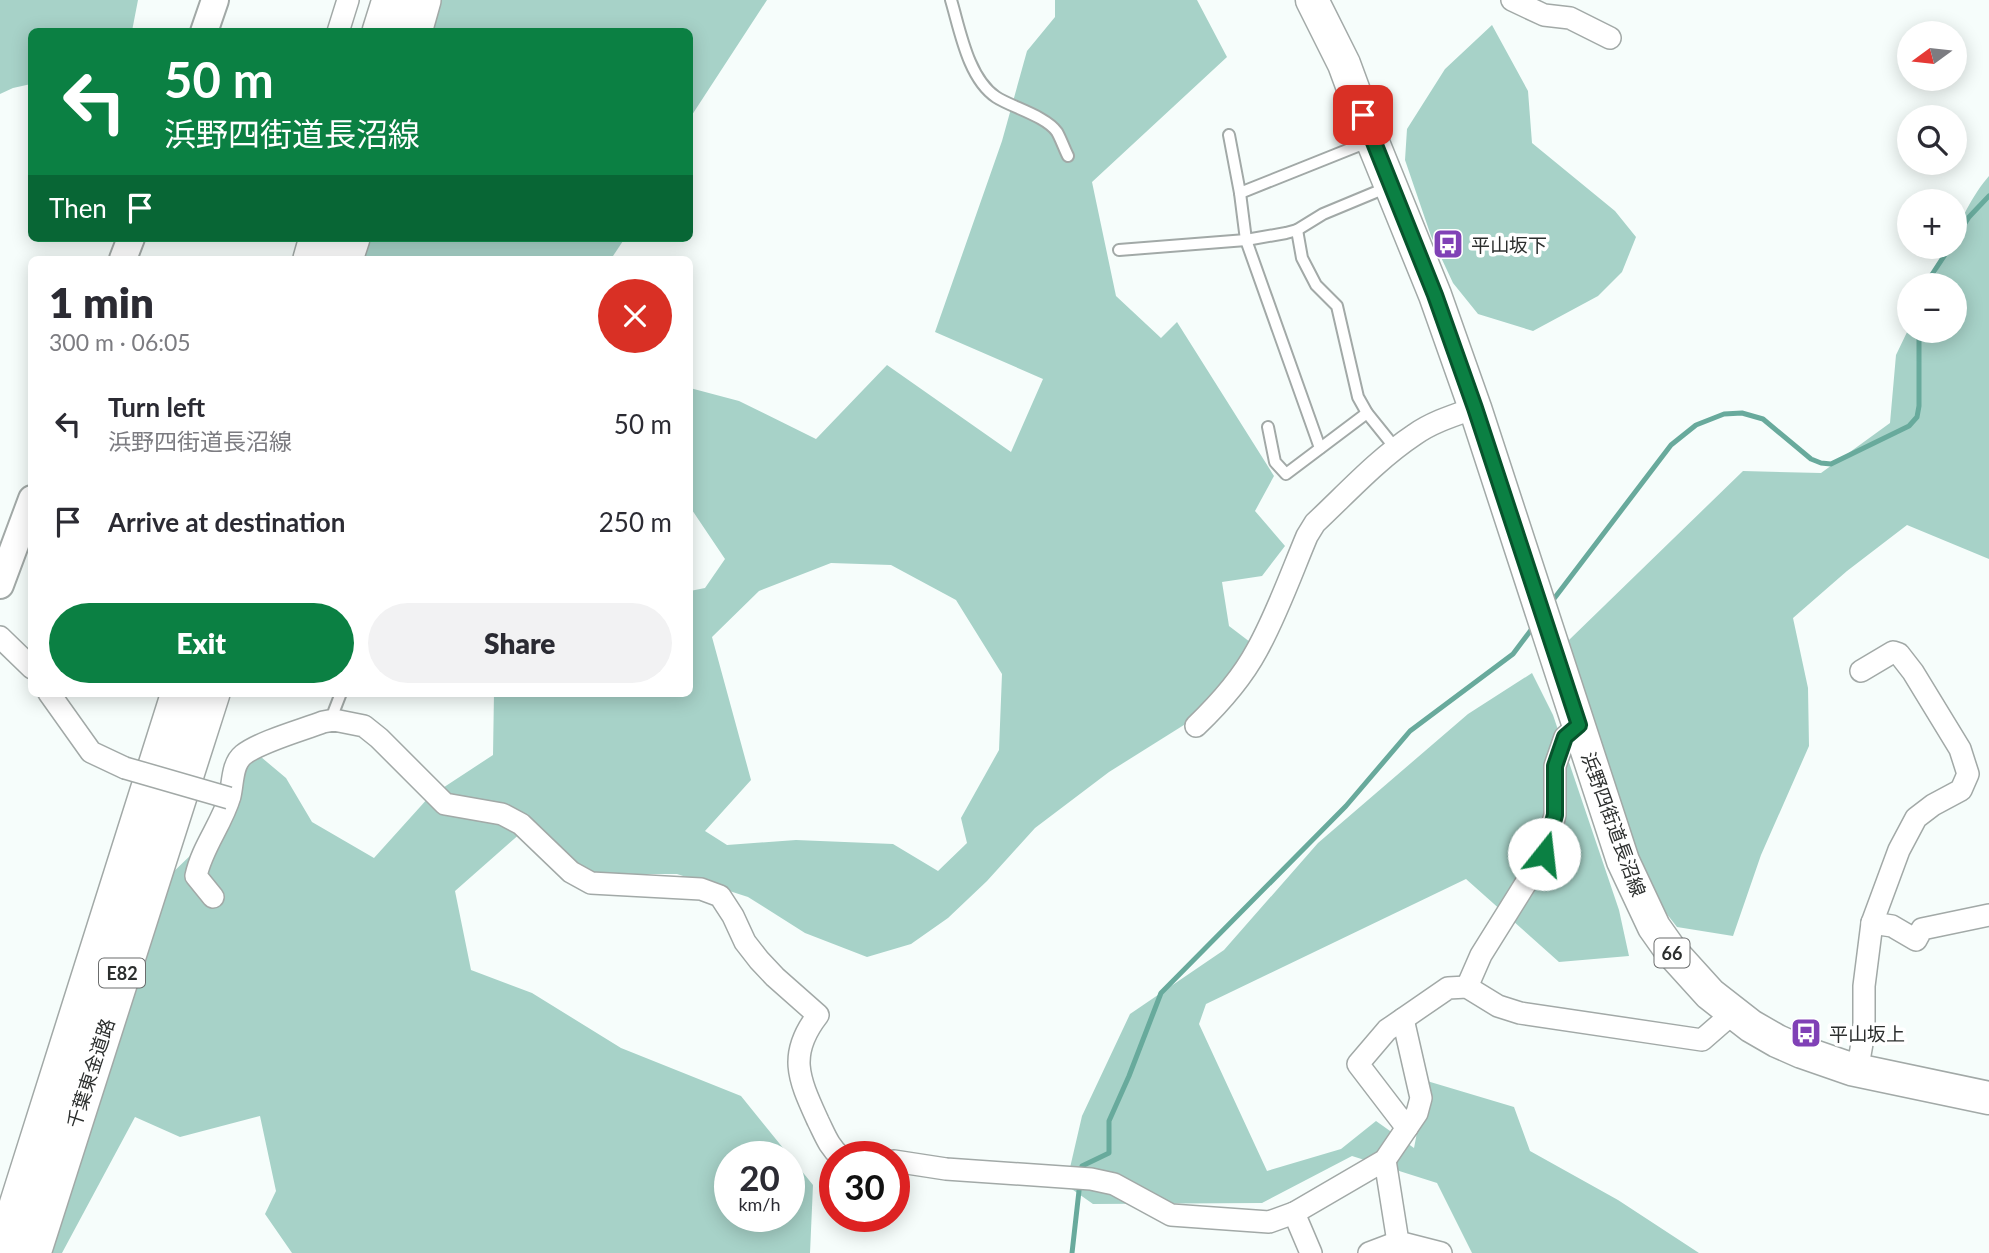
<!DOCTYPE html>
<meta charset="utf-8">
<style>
body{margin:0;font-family:Lato,"Noto Sans JP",sans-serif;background:#f2f2f3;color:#2b2b33;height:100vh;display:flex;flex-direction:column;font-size:26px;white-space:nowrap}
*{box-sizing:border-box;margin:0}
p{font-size:23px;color:#7c7c81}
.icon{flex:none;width:38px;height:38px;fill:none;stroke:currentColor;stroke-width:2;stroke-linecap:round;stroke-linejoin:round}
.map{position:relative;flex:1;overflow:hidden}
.side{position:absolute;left:28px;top:256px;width:665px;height:441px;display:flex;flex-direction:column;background:#fff;border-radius:10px;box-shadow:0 4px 18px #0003}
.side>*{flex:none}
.guide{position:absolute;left:28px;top:28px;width:665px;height:214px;border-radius:10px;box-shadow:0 4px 18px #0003;background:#0b8043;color:#fff;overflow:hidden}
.needle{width:46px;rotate:255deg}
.buttons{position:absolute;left:1897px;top:21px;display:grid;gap:14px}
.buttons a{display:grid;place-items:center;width:70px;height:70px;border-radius:50%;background:#fff;box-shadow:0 4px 18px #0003;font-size:35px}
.speed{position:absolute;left:714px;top:1141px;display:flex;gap:14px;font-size:35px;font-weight:700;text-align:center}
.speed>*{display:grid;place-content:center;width:91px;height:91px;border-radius:50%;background:#fff;box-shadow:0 4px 18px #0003;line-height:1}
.speed small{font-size:18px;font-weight:400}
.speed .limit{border:10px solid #d22;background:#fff;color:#111}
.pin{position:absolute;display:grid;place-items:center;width:60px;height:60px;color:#fff;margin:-30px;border-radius:14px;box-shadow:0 4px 10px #0006}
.me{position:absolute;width:77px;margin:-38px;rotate:16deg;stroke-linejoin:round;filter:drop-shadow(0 0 5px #0008)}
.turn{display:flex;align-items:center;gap:24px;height:147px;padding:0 21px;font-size:32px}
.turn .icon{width:91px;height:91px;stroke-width:2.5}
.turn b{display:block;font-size:49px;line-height:60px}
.then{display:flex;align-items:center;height:66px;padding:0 21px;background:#0003;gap:14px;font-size:26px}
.round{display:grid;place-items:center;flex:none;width:74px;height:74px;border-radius:37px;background:#f2f2f3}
.headline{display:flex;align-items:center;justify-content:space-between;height:119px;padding:0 21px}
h1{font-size:42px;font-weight:800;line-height:52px}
.primary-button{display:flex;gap:14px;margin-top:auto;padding:14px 21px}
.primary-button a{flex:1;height:80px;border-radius:42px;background:#0b8043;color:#fff;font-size:28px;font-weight:800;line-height:80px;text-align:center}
.primary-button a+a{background:#f2f2f3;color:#2b2b33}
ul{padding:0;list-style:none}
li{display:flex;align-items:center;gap:21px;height:98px;padding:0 21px}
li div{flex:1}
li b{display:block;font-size:26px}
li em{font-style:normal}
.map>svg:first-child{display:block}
.green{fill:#a7d2c8;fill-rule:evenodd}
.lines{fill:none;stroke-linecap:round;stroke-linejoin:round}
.stream{stroke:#68aa9c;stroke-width:5}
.service-casing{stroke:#a2a9a7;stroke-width:14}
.minor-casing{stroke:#a2a9a7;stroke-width:24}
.tertiary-casing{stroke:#a2a9a7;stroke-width:30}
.primary-casing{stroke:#a2a9a7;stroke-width:35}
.motorway-casing{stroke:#a2a9a7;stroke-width:40}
.service{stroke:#fff;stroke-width:10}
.minor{stroke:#fff;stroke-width:21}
.tertiary{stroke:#fff;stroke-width:26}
.primary{stroke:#fff;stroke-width:32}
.motorway{stroke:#fff;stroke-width:37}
.minor-bridge-casing{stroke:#a2a9a7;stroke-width:24;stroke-linecap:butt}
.minor-bridge{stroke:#fff;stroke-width:21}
.route-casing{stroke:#07532c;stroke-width:18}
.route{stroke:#0b8043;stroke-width:12}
.labels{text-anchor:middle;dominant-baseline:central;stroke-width:7;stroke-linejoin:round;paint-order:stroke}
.shield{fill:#fff;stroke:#6b6d6d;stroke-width:2}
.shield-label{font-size:18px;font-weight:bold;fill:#2c2f2e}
.poi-label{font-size:19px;fill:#2c2f2e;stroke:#fff;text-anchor:start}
.street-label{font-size:19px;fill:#2c2f2e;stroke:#fff}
</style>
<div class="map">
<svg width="1989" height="1253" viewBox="0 0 1989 1253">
<rect width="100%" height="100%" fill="#f6fdfb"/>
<!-- green -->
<g class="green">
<path d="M0 0H138L132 31 32 32 31 84 13 88 0 94Z"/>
<path d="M429 0H767L690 118V32H418Z"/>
<path d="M1055 0H1197L1227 57 1092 182 1116 296 1161 338 1177 322 1274 476 1255 511 1285 546 1262 576 1222 582 1229 626 1250 642 1211 708 1109 772 1035 828 987 881 948 918 911 944 867 957 805 933 748 897 677 874H596L549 854 522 832 455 891 471 970 532 993 621 1048 741 1096 813 1185 810 1253H292L265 1214 276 1191 260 1116 180 1137 135 1117 62 1253H44L166 879 196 850 233 775 261 757 286 778 312 822 374 858 429 797 493 755 494 693H690V591L705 588 725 559 690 507V388L739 401 816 439 887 365 1011 452 1043 379 935 332 1002 141 1027 51 1055 17ZM831 563 891 565 956 600 1002 674 999 750 961 818 967 843 938 871 893 844 796 840 727 845 705 831 751 780 712 637 759 591ZM730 1157H789V1216H730Z"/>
<path d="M1492 25 1528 91 1532 143 1615 211 1636 237 1622 272 1598 296 1533 331 1478 314 1453 283 1431 236 1405 160 1407 129 1445 69Z"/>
<path d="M1989 176V559L1907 525 1847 571 1793 618 1808 688 1809 746 1761 855 1733 936 1677 927 1634 872 1610 810 1569 640 1743 471 1821 473 1890 423 1896 355 1909 328V331H1955V285H1930L1949 247H1955C1955 225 1975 192 1989 176Z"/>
<path d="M364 238H625L611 259H359Z"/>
<path d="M1532 673 1553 715 1619 910 1629 956 1559 962 1466 879 1206 1004 1199 1024 1267 1171 1341 1149 1376 1121 1414 1148 1427 1081 1514 1107 1530 1151 1618 1200 1699 1253H1472L1437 1183 1352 1156 1262 1203 1093 1204 1066 1185 1082 1116 1130 1014 1224 950 1318 843 1468 714Z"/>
</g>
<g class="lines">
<!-- stream -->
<g class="stream">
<path d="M1955 239 1969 217 1989 196"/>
<path d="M1928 285 1931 276 1950 247"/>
<path d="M1550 604 1671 445 1696 425 1724 414 1742 413 1763 419 1811 459 1821 463 1831 464 1909 426 1917 417 1919 406V331"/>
<path d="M1081 1172 1082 1166 1109 1153V1121L1129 1076 1161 993 1346 806 1410 731 1513 654 1534 626"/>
<path d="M1072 1253 1080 1182"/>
</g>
<!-- service casing -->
<g class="service-casing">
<g id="service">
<path d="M951 0C960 30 968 78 996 97 1011 107 1046 116 1057 132 1061 139 1064 148 1068 156"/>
<path d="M1229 135 1240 193 1246 240 1320 448"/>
<path d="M1240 193 1370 141"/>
<path d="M1297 230 1302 258 1316 285 1337 306 1358 397 1367 413 1396 449"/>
<path d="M1119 250 1246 240 1286 233 1297 230 1323 214 1388 187"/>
<path d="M1268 427 1275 462 1286 474 1367 413"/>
<path d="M334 720V711L341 693"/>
</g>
</g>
<!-- minor casing -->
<g class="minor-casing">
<g id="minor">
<path d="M1512 0 1544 15 1570 18 1610 38"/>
<path d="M338 32 348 0"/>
<path d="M0 637 32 668"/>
<path d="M49 693 91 752 125 768"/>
<path d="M1196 726C1219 704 1242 678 1257 650 1277 614 1291 574 1307 536L1315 523C1347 493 1378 459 1414 435 1432 422 1455 415 1475 408"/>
<path d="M213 897 196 876C202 847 222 824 230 796 233 783 232 764 243 755 259 742 302 730 323 722L334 720 364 726 379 738 445 804 502 814 521 824 571 872 591 883 701 889 720 896 733 916 745 942 759 960 775 977 818 1015C787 1055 799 1079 818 1121 825 1135 829 1147 841 1157"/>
<path d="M1872 923 1892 926 1916 940 1922 929 1989 915"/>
<path d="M1467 987 1481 955 1544 854 1555 815V766L1565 737 1579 725"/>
<path d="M1851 1069 1860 1055 1864 1032V986L1872 923 1899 850 1916 818 1933 805 1961 790 1968 774 1960 749 1913 672 1899 654 1893 652 1861 671"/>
<path d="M1407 1128 1358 1064 1387 1030 1448 988 1467 987 1498 1006 1520 1013 1702 1040 1733 1013"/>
<path d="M1385 1160 1398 1242 1441 1253"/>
<path d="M894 1161 946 1169 1091 1179 1114 1184 1171 1215 1269 1222 1294 1213 1385 1160 1417 1113 1421 1098 1403 1019"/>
<path d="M1294 1213 1311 1253"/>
<path d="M1369 1253 1398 1242"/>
</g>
</g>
<!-- tertiary casing -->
<g class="tertiary-casing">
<g id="tertiary">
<path d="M204 32 215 0"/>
<path d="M123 259 131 238"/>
<path d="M0 585 32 499"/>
</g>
</g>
<!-- primary casing -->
<g class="primary-casing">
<path id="primary" d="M1312 0 1344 64 1372 140 1435 295 1475 408 1623 861 1654 927 1671 951 1710 994 1751 1026 1777 1041 1802 1052 1851 1069 1989 1098"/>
</g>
<!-- motorway casing -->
<g class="motorway-casing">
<g id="motorway">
<path d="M381 32 391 0"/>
<path d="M413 32 422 0"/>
<path d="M312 259 318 238"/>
<path d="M344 259 351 238"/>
<path d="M3 1253 180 693"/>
<path d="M32 1253 211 693"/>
</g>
</g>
<!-- service -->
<use href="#service" class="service"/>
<!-- minor -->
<use href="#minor" class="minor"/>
<!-- tertiary -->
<use href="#tertiary" class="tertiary"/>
<!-- primary -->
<use href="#primary" class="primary"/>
<!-- motorway -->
<use href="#motorway" class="motorway"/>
<!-- minor-bridge casing -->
<g class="minor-bridge-casing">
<path id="minor-bridge" d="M125 768 229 798"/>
</g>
<!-- minor-bridge -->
<use href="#minor-bridge" class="minor-bridge"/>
</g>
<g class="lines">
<!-- route casing -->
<g class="route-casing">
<path id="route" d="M1363 115 1435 295 1475 408 1579 725 1565 737 1555 766V815L1544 854"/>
</g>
<!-- route -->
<use href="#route" class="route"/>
</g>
<!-- icons -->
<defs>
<g id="bus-square" transform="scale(1.575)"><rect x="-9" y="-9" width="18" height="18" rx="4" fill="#8041b6" stroke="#fff"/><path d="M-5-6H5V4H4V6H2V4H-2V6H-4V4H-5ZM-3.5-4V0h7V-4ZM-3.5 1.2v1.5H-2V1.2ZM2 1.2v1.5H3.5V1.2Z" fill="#fff"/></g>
</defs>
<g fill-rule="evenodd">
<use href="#bus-square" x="1448" y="244"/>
<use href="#bus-square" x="1806" y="1033"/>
</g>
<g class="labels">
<!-- shield labels -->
<g class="shield">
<rect x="1654.5" y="938.5" width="35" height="29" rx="5"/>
<rect x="99" y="958.5" width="46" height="29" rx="5"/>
</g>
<g class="shield-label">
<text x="1672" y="953">66</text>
<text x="122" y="973">E82</text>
</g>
<!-- poi labels -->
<g class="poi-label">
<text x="1471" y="244">平山坂下</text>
<text x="1829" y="1033">平山坂上</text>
</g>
<!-- street labels -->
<g class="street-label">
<text transform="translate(1614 824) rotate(70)">浜野四街道長沼線</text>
<text transform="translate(90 1073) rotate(-72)">千葉東金道路</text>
</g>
</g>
</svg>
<div class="buttons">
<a><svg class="needle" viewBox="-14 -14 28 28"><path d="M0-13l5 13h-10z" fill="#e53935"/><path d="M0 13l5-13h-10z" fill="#7c7c81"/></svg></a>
<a><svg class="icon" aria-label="search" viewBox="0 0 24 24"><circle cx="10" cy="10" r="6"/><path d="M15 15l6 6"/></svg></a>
<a>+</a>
<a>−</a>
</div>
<div class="speed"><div>20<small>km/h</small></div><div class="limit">30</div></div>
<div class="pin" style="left:1363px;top:115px;background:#d93025"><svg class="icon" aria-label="arrive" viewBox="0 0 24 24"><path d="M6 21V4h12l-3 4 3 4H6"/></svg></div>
<svg class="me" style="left:1544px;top:854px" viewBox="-20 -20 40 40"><circle r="19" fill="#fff"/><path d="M0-13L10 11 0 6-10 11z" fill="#0b8043"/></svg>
<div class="guide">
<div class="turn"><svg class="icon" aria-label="left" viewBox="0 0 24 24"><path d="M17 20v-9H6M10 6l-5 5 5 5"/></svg><div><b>50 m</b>浜野四街道長沼線</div></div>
<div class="then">Then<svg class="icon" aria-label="arrive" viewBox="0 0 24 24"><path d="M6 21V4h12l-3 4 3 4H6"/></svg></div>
</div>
<section class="side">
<div class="headline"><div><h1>1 min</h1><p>300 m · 06:05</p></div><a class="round" style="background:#d93025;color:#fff"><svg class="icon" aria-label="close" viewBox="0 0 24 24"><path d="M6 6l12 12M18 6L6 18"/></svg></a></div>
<ul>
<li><svg class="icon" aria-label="left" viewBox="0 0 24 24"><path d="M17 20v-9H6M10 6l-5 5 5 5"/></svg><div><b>Turn left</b><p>浜野四街道長沼線</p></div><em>50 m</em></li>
<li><svg class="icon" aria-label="arrive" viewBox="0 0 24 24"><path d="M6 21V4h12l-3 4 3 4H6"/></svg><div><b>Arrive at destination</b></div><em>250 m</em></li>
</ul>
<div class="primary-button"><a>Exit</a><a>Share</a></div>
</section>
</div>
